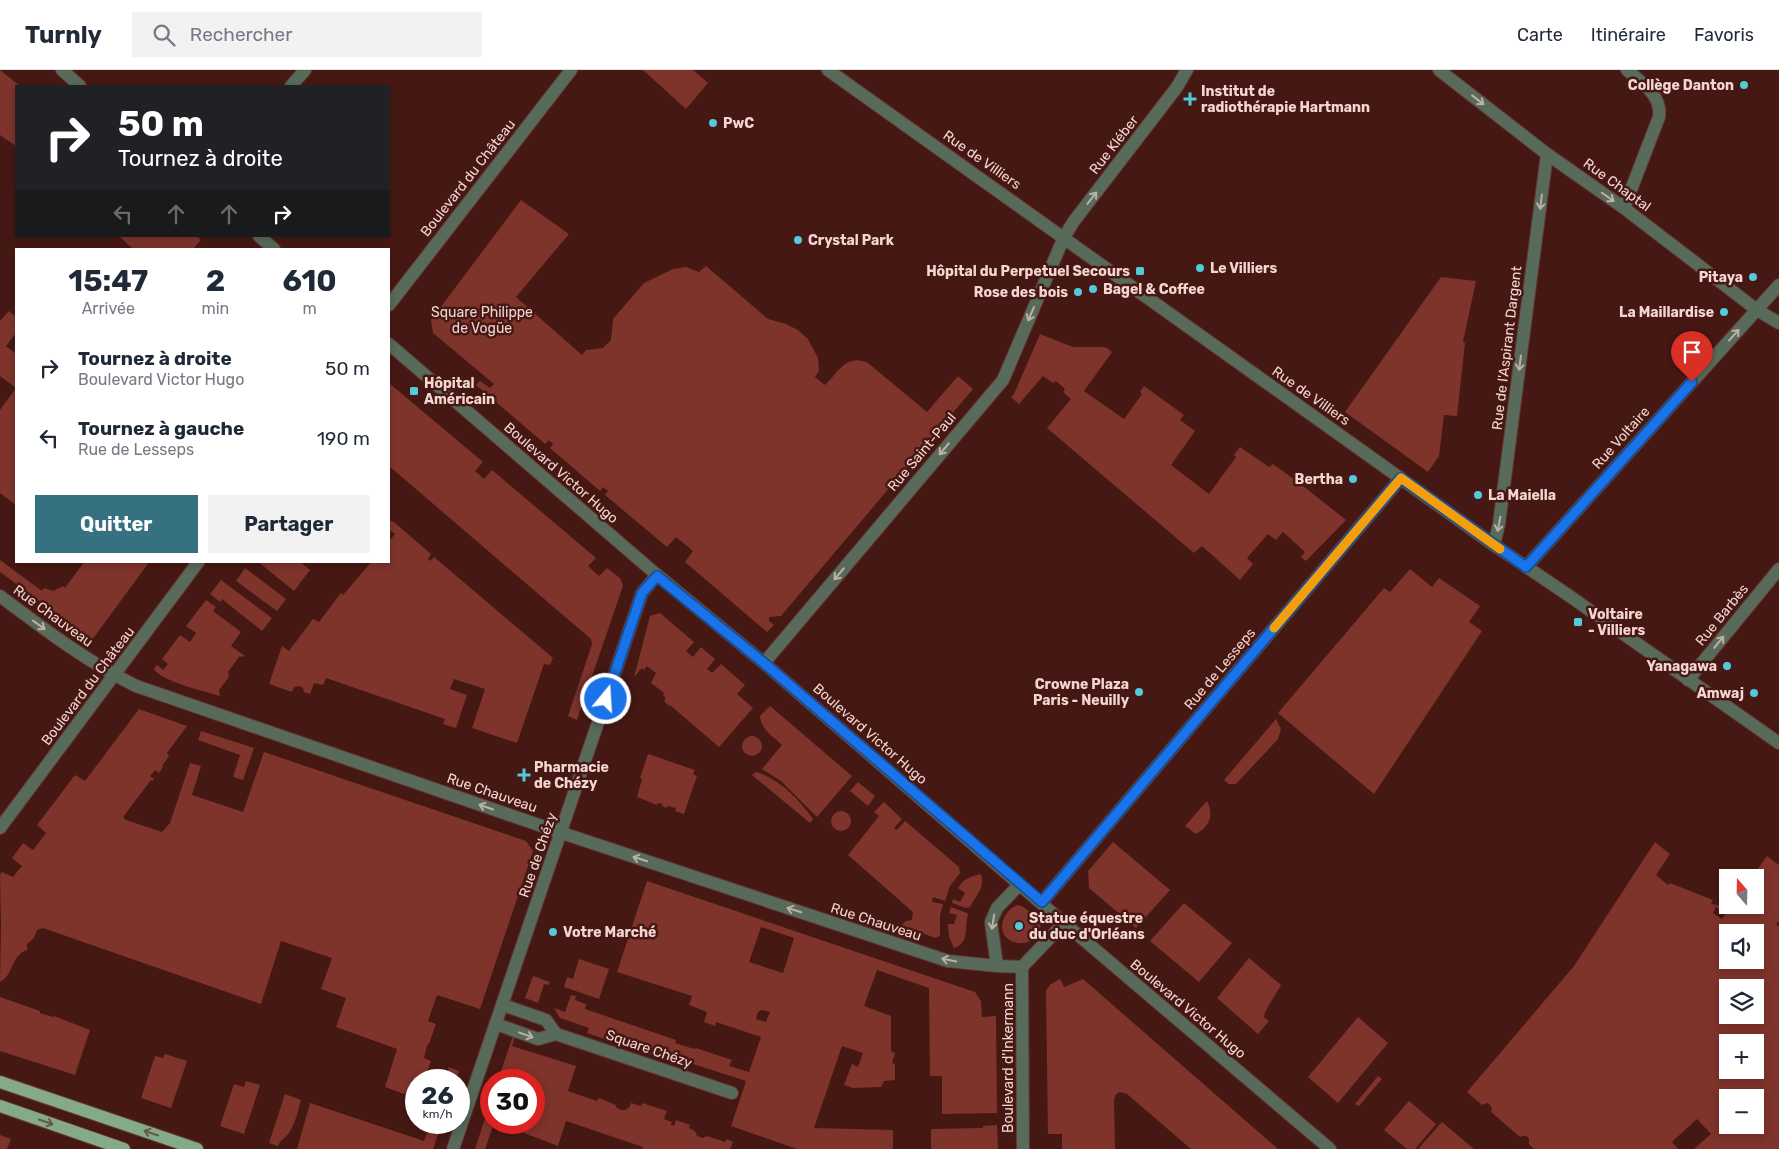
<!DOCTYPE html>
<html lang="fr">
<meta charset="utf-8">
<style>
body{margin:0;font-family:Rubik,sans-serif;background:#f2f2f3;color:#1f2937;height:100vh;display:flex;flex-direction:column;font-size:19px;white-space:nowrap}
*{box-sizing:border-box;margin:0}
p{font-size:16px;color:#747a83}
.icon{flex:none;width:28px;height:28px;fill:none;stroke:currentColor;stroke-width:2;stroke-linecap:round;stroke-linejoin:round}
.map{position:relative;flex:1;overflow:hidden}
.sheet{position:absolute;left:15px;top:178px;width:375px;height:315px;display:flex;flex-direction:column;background:#fff;border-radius:0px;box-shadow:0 2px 8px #0003}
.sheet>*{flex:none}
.hud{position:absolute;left:15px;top:15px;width:375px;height:152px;border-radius:0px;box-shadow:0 2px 8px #0003;background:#202124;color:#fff;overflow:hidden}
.needle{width:32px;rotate:340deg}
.fabs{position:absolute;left:1719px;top:799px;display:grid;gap:10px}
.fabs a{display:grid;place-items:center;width:45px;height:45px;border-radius:0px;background:#fff;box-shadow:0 2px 8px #0003;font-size:25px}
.speed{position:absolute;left:405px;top:999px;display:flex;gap:10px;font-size:25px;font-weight:700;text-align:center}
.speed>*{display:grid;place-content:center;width:65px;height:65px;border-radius:50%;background:#fff;box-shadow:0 2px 8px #0003;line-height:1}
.speed small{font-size:12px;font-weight:400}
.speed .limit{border:8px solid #d22;background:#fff;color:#111}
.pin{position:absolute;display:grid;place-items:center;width:42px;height:42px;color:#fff;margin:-51px -21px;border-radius:50% 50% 50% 0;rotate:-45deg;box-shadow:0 0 5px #0007}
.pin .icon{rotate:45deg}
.me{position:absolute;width:55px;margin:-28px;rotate:18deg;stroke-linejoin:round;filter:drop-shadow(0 0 4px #0008)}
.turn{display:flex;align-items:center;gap:18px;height:105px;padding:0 20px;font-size:22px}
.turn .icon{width:65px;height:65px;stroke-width:2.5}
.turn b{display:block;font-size:35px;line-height:42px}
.lanes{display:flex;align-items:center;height:48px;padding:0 20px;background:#0003;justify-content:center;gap:25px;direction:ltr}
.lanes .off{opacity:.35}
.eta{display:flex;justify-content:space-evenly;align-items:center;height:85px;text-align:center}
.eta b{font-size:30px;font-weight:700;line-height:35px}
.cta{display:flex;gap:10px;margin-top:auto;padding:10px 20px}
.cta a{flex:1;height:58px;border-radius:0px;background:#367181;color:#fff;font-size:20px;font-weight:700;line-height:58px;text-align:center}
.cta a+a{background:#f2f2f3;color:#1f2937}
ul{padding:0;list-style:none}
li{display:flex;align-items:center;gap:15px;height:70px;padding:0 20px}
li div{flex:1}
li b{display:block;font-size:19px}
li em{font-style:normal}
header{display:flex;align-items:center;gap:30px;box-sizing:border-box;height:70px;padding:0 25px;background:#fff;border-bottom:1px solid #e0e1e3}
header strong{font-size:24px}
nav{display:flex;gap:28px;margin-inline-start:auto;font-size:18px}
.search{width:350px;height:45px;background:#f2f2f3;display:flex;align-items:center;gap:12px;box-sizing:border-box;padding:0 18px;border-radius:0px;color:#747a83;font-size:19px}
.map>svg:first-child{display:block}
.green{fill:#7e332b;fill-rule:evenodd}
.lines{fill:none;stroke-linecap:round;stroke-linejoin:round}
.minor-casing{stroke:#623631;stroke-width:14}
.tertiary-casing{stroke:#623631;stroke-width:14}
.primary-casing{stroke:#623631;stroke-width:14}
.minor{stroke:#586a5a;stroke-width:12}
.tertiary{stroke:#586a5a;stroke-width:12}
.primary{stroke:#85aa8a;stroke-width:12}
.oneway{stroke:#bdb0a7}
.oneway2{stroke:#625a49}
.route-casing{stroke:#114b97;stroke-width:12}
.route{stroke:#1a73e8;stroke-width:9}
.slow{stroke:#f59e0b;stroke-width:9}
.poi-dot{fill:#53cadc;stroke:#461813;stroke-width:2}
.labels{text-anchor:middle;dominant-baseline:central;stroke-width:5;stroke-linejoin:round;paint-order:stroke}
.poi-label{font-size:14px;font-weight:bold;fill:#f4d5d0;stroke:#461813;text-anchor:start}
.street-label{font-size:14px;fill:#f4d5d0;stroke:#461813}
.park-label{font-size:14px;fill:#efd5d1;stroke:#461813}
</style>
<header>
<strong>Turnly</strong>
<div class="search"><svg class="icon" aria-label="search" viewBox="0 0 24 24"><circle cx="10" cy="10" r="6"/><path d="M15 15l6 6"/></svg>Rechercher</div>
<nav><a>Carte</a><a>Itinéraire</a><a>Favoris</a></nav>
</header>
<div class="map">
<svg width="1779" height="1079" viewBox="0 0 1779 1079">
<rect width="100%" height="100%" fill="#461813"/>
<!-- green -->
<g class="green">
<path d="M0 0 20 16H16V76L0 65Z"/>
<path d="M643 0H693L708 13 686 39Z"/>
<path d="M521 130 569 164 516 227 582 285 586 280 603 278 611 270 613 249 644 213 673 199 686 197 699 202 706 196 768 249 786 254 798 260 808 269 818 288 819 301 815 307 825 315C839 302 846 283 868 293L927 342 958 306 973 319 781 546 769 547V551L774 555 767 562 685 492 693 481 676 467 667 477 605 425 608 421 603 417 600 421 550 378 553 374 549 370 545 374 476 315 480 311 490 318 494 314 433 263 431 250Z"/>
<path d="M119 166H197L201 170 193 179H133Z"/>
<path d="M1441 207 1476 211 1463 272 1465 273 1457 346 1444 345 1439 386 1428 402 1345 342Z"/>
<path d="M9 241 16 247V263L6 276 16 284V435L0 423V340L16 318 0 306V251Z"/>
<path d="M1040 264 1073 277H1103L1107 278 1112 282 1084 321 1124 349 1142 324 1140 322 1144 316 1184 345 1180 350 1195 361 1171 395 1209 424 1236 387 1234 385 1240 377 1269 397 1273 394 1298 412 1346 450 1306 491 1301 487 1305 482 1283 462 1276 470 1268 464 1247 488 1253 494 1240 510 1202 476 1194 483 1047 358 1071 329 1063 322 1065 319 1056 311 1053 313 1043 306 1019 334 1011 327 1014 324Z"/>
<path d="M389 313 483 392 475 401 484 409 492 400 596 488 588 496 599 506 607 498 620 508 623 516 577 650 568 646 592 574 591 569 389 396Z"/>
<path d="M389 450 394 452 431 484 428 489 430 491 434 487 553 588 550 595 544 594 517 673 472 658 485 619 454 609 450 619 467 625 456 658 443 654 445 649 326 608 323 615 314 613 310 624 304 622 303 618 300 616 294 617 292 622 269 614 282 576 289 581 313 549 319 552 341 523 343 525 372 491H389V471L395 464 389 460Z"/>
<path d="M0 490 42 521 44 518 53 521 63 516 65 518 85 491H150L92 570 0 502Z"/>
<path d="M257 491H299L310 500 294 521Z"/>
<path d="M245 498 286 529 277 541 236 511Z"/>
<path d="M1410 499 1432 517 1439 508 1480 536 1469 552 1482 561 1374 724 1278 643 1384 518 1390 522Z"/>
<path d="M221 510 272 548 262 561 222 529 220 532 210 524Z"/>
<path d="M206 530 216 537 213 541 241 562 231 576 245 586 239 587 228 602 229 607 219 620 220 626C205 621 162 612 154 599L157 595 163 600 168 594 162 589 180 565 190 572 196 563 186 556Z"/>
<path d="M660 543 694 572 686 581 693 587 701 577 715 589 707 599 712 603 721 594 745 615 737 624 753 638 719 677 670 635 669 636 664 631 666 628 663 625 664 623 651 613 656 603 647 596 644 600 642 598 634 607 650 546Z"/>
<path d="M770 636 852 706 817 747 781 711 762 699 782 675C773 666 761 660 760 646Z"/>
<path d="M139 639 187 656 167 683 169 686 162 696 163 697 159 703 155 700 150 706 154 709 153 711 151 710 123 747 126 750 162 762 170 753 190 693 201 696 192 725 243 742 264 682 526 771 533 781 480 939 437 925 428 951 436 954 429 974 427 975 424 988 431 991 424 1010H416V1018L414 1026 405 1023 404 1024 385 1017 397 979 336 957 346 928 321 919 332 888 281 871 261 934 43 858 37 860 34 868 27 874V880C11 885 14 905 0 912L1 856 0 805 2 802 13 807 22 796 12 788 23 773 33 780 46 763 37 755 75 705 85 711Z"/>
<path d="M1276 649 1281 659 1278 669 1236 714H1229L1224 710Z"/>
<path d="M201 661 254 678 243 710 233 707 240 685 198 670Z"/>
<circle cx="752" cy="676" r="10"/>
<path d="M648 684 695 700 693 704 697 706 684 744 675 741 676 738 667 736V738L662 736V734L658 733 657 735 637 727 642 709 640 708Z"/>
<path d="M756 702C780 709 799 730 813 749L810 753 752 705Z"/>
<path d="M858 712 875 726 868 736 850 721Z"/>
<path d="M1207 731C1214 745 1210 756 1196 764L1185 756Z"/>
<path d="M884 732 902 749 894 758 897 760 905 751 959 797 960 803 950 816 945 831 933 827 932 832 943 834 940 845V866L935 868 902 855 906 851 912 850 913 842 848 785 879 746 874 742Z"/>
<circle cx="841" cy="751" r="10"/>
<path d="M1113 772 1170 820 1136 858 1089 818 1088 801Z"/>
<path d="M1655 772 1670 784 1656 805 1668 815 1670 813 1713 830 1711 834 1718 835 1723 838 1722 841 1716 837 1713 843 1722 849 1732 835H1755V808L1752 807 1767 786 1779 795V851L1776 854 1779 857V1079H1694L1711 1064 1697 1049 1672 1072 1678 1079H1534L1529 1074V1069C1527 1065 1524 1065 1520 1067L1491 1042 1492 1038 1490 1035 1487 1033 1482 1035 1467 1022 1574 896ZM1728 862H1755V890H1728ZM1728 918H1755V945H1728ZM1755 972V1000H1728V972ZM1728 1028H1755V1055H1728Z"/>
<path d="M981 804C985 819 976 825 970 837L966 838 952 833 953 829 960 832 965 823 958 818C964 808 970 807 981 804Z"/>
<path d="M647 811 975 922 981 931 982 947 996 946 997 1043 942 1044V1006H930L929 918 877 900 864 936 891 946V981L895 983 892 993 895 994V1010L884 1011 881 1017 853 1018 844 1015 852 994 858 997 863 983 842 976 814 1058 893 1060V1079H797L731 1056 746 1011 681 990 674 992 587 963 589 958 560 948 554 938 565 942 571 925 576 926 575 930 586 934 585 939 676 970 675 973 694 979 696 978 732 990 729 996 749 1002 761 967 716 952 715 956 704 952 707 942 689 935 692 926 617 902ZM761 857 794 868 783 903 749 892ZM762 940 770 942 766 952 756 949 758 942Z"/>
<path d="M1184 833 1232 873 1199 912 1150 871Z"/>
<path d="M1018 835C1027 838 1036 846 1041 854 1037 885 992 875 1004 848 1007 842 1011 837 1018 835Z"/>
<path d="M951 837 967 843 968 844C964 859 970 872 954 878L949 867 948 854H954L957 845 949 843Z"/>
<path d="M1249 888 1281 915 1265 942 1264 947 1269 951 1258 964 1217 928Z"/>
<path d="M579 889 609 899 599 929 564 917 567 907 573 909Z"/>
<path d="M533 906 550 912 548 915 544 914 538 933 525 928Z"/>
<path d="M1060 909 1064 917 1083 909 1278 1079H1191L1127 1024 1120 1022 1116 1024 1114 1029 1115 1079H1062V1064H1048L1046 920 1051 914Z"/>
<path d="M0 927 40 941V943L53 947 54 946 90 960 75 1005 0 981Z"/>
<path d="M1358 947 1388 973 1338 1033 1308 1007Z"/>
<path d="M513 966H515L512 976 576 996 568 1021 597 1031 599 1028 616 1035V1037L621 1040H626L627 1038H629L631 1033 641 1036 642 1033 667 1041 664 1049 672 1052 671 1055 674 1056 676 1050 690 1055 689 1058 695 1061 697 1066 703 1068 707 1066 725 1072 727 1069 733 1072 730 1079H642L643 1077 566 1051 558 1076 524 1063 528 1053 534 1052V1010H498Z"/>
<path d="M165 984 187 991 171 1038 141 1028 155 986 163 988Z"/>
<path d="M449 997 459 1001 456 1010H445Z"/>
<path d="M1378 1006 1382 1009 1359 1036 1355 1034Z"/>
<path d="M246 1011 260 1015 244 1064 220 1056 234 1014 244 1017Z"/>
<path d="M285 1024 301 1030C298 1040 296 1052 290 1061 287 1067 281 1069 278 1076L269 1073Z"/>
<path d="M491 1030V1052L494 1053 485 1079H475Z"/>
<path d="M1409 1031 1436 1054 1415 1079H1407L1384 1060Z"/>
<path d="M310 1033 424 1071 431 1053H442L433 1079H297Z"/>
<path d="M1442 1052 1474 1079H1418Z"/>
<path d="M997 1055 998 1079H931V1059L983 1058V1056Z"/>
<path d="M0 1065 11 1069 7 1079H0Z"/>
</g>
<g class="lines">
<!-- minor casing -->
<g class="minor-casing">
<g id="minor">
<path d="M1439 0 1547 84 1624 138 1757 240 1779 253"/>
<path d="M291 16 305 0"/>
<path d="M1624 138 1659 47C1662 25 1642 13 1627 0"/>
<path d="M1494 475 1499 454 1547 84"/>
<path d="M1526 497 1779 215"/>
<path d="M0 526C44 559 87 592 136 616L562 763 948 891 997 896"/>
<path d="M764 593 1003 310 1064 167 1074 151 1177 17 1187 0"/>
<path d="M1688 610 1779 499"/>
<path d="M1020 814 997 838 991 852 997 896 1022 897"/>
<path d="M1042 832 1401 408"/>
<path d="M1022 897 1023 1079"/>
<path d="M1022 897 1064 853"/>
<path d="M503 935 546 950 556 964"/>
<path d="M496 954 538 969 556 964"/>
<path d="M556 964 732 1023"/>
<path d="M453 1079 642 523 657 505"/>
</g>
</g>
<!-- tertiary casing -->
<g class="tertiary-casing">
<g id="tertiary">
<path d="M62 0 80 16"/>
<path d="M828 0 1494 475 1568 525 1779 673"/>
<path d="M259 166 274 179"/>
<path d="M389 235 571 0"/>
<path d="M389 274 657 505 764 593 1064 853 1330 1079"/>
<path d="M0 758 199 491"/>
</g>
</g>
<!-- primary casing -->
<g class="primary-casing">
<g id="primary">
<path d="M0 1012 197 1079"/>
<path d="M0 1036 124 1079"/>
</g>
</g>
<!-- minor -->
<use href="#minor" class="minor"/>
<!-- tertiary -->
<use href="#tertiary" class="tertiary"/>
<!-- primary -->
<use href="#primary" class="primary"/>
</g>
<!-- one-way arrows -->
<defs><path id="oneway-shaft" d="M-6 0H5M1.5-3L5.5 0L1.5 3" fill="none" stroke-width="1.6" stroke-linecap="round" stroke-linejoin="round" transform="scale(1.25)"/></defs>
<g class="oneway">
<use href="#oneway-shaft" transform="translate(1478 30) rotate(38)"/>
<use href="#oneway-shaft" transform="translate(1608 127) rotate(35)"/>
<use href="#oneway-shaft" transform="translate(1092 128) rotate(-52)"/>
<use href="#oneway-shaft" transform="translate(1541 132) rotate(97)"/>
<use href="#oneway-shaft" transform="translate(1031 244) rotate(113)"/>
<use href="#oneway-shaft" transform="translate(1734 265) rotate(-48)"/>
<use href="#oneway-shaft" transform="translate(1520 293) rotate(97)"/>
<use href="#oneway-shaft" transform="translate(944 379) rotate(130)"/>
<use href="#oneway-shaft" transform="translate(1499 454) rotate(101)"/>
<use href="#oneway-shaft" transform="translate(839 504) rotate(130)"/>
<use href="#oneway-shaft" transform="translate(39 555) rotate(36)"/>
<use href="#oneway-shaft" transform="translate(1719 572) rotate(-51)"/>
<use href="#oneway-shaft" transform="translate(486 737) rotate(-161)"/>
<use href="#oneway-shaft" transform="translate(640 789) rotate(-162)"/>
<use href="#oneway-shaft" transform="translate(794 840) rotate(-162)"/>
<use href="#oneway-shaft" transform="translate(993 852) rotate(99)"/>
<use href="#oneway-shaft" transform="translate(949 890) rotate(-169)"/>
<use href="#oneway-shaft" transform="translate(526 965) rotate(20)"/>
</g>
<g class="oneway2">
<use href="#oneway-shaft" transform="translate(46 1052) rotate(19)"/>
<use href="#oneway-shaft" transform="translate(151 1063) rotate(-161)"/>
</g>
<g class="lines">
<!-- route casing -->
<g class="route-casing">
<path id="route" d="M606 629 642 523 657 506 764 593 1042 832 1401 408 1526 497 1692 312"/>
</g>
<!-- route -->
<use href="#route" class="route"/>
<!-- slow -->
<path class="slow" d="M1274 558 1401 408 1500 479"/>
</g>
<!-- markers -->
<g class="poi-dot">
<circle cx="1744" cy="15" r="5"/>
<path d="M1187.5 21.5h5v5h5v5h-5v5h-5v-5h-5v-5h5z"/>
<circle cx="713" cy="53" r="5"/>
<circle cx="798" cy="170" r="5"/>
<circle cx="1200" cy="198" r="5"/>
<rect x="1135" y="196" width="10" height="10" rx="2.5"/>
<circle cx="1753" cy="207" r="5"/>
<circle cx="1093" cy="219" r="5"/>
<circle cx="1078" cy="222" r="5"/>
<circle cx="1724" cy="242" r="5"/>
<rect x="409" y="316" width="10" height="10" rx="2.5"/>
<circle cx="1353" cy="409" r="5"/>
<circle cx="1478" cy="425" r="5"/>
<rect x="1573" y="547" width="10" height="10" rx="2.5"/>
<circle cx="1727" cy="596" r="5"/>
<circle cx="1139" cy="622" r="5"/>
<circle cx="1754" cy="623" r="5"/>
<path d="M521.5 697.5h5v5h5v5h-5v5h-5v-5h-5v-5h5z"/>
<circle cx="1019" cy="856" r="5"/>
<circle cx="553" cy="862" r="5"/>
</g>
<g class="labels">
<!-- poi labels -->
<g class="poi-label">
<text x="1734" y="15" text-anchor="end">Collège Danton</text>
<text x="1201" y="21">Institut de<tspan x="1201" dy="16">radiothérapie Hartmann</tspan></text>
<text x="723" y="53">PwC</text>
<text x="808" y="170">Crystal Park</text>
<text x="1210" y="198">Le Villiers</text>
<text x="1130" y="201" text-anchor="end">Hôpital du Perpetuel Secours</text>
<text x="1743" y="207" text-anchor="end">Pitaya</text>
<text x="1103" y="219">Bagel &amp; Coffee</text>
<text x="1068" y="222" text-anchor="end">Rose des bois</text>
<text x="1714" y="242" text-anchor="end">La Maillardise</text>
<text x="424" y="313">Hôpital<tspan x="424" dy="16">Américain</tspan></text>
<text x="1343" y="409" text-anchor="end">Bertha</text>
<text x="1488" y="425">La Maiella</text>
<text x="1588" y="544">Voltaire<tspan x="1588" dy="16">- Villiers</tspan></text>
<text x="1717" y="596" text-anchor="end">Yanagawa</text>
<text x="1129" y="614" text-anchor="end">Crowne Plaza<tspan x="1129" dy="16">Paris - Neuilly</tspan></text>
<text x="1744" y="623" text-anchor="end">Amwaj</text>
<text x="534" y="697">Pharmacie<tspan x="534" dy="16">de Chézy</tspan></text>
<text x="1029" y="848">Statue équestre<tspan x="1029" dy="16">du duc d'Orléans</tspan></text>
<text x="563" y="862">Votre Marché</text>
</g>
<!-- street labels -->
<g class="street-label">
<text transform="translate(1114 75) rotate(-52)">Rue Kléber</text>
<text transform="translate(982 90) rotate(35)">Rue de Villiers</text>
<text transform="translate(468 108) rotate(-52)">Boulevard du Château</text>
<text transform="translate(1617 115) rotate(36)">Rue Chaptal</text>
<text transform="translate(1507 278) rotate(-83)">Rue de l'Aspirant Dargent</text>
<text transform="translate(1311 326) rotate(35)">Rue de Villiers</text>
<text transform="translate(1621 368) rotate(-48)">Rue Voltaire</text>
<text transform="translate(922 382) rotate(-50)">Rue Saint-Paul</text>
<text transform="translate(561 403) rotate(41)">Boulevard Victor Hugo</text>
<text transform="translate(1722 545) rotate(-51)">Rue Barbès</text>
<text transform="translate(53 546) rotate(36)">Rue Chauveau</text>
<text transform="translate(1220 599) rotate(-50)">Rue de Lesseps</text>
<text transform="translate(88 616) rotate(-53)">Boulevard du Château</text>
<text transform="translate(870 664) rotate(41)">Boulevard Victor Hugo</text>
<text transform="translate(492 723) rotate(19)">Rue Chauveau</text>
<text transform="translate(538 785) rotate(-71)">Rue de Chézy</text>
<text transform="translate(876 852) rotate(18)">Rue Chauveau</text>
<text transform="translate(1188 939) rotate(40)">Boulevard Victor Hugo</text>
<text transform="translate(649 979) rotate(19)">Square Chézy</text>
<text transform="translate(1008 988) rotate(-90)">Boulevard d'Inkermann</text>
</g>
<!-- park labels -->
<g class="park-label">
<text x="482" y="242">Square Philippe<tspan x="482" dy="16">de Vogüe</tspan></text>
</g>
</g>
</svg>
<div class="fabs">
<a><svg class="needle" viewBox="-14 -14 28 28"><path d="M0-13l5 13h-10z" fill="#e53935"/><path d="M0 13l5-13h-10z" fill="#747a83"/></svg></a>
<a><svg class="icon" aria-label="sound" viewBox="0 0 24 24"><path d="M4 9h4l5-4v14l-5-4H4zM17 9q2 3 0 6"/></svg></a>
<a><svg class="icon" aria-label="layers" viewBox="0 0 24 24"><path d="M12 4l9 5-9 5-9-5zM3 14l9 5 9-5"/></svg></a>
<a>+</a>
<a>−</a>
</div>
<div class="speed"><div>26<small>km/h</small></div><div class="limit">30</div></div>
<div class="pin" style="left:1692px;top:312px;background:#d93025"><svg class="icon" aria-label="arrive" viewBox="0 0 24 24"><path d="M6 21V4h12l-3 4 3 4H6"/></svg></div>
<svg class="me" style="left:606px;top:629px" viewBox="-20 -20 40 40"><circle r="17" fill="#1a73e8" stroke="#fff" stroke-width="3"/><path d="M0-11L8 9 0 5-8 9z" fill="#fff"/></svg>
<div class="hud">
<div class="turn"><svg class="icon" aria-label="right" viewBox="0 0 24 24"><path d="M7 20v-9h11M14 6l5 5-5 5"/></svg><div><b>50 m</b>Tournez à droite</div></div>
<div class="lanes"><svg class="icon off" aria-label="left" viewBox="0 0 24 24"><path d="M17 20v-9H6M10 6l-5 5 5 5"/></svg><svg class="icon off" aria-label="ahead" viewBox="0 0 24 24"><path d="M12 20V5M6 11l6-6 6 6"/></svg><svg class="icon off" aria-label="ahead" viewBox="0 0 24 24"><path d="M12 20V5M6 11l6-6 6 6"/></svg><svg class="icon" aria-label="right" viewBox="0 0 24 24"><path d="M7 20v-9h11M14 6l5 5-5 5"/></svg></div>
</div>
<section class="sheet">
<div class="eta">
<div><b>15:47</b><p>Arrivée</p></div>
<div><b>2</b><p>min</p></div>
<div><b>610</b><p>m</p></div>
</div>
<ul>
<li><svg class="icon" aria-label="right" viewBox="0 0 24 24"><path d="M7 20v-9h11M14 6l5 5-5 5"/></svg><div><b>Tournez à droite</b><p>Boulevard Victor Hugo</p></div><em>50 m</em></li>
<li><svg class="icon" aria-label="left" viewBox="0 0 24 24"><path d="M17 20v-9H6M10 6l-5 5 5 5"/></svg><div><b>Tournez à gauche</b><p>Rue de Lesseps</p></div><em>190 m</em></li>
</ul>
<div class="cta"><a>Quitter</a><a>Partager</a></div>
</section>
</div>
